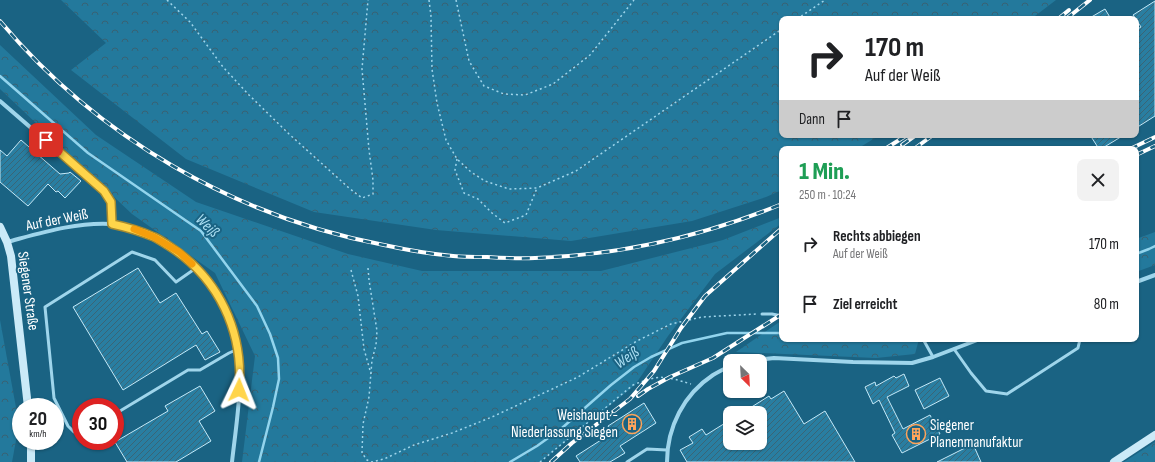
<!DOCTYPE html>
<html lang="de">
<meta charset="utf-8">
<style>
body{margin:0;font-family:"Sofia Sans Condensed",sans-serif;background:#f2f2f2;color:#202124;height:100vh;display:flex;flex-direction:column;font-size:15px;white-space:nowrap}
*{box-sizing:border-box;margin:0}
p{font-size:13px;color:#757577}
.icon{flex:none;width:22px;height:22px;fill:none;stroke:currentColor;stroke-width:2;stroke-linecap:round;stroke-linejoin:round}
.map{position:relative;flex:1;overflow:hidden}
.panel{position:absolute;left:779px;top:146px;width:360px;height:196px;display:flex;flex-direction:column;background:#fff;border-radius:8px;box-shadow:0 1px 3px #0004}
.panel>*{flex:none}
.hud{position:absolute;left:779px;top:16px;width:360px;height:122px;border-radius:8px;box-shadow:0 1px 3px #0004;background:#fff;color:#202124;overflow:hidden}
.needle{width:26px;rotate:156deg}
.controls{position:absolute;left:723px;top:354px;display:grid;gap:8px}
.controls a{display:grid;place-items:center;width:44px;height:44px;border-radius:8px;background:#fff;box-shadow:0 1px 3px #0004;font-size:20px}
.speed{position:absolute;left:12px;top:398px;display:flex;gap:8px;font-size:20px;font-weight:700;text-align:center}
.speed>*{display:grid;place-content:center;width:52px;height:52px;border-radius:50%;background:#fff;box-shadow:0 1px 3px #0004;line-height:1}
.speed small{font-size:10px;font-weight:400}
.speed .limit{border:6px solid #d22;background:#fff;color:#111}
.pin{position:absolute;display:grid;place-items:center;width:34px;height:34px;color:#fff;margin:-17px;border-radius:8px;box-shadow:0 2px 6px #0006}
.me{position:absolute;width:44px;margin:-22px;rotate:2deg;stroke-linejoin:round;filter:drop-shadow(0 0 3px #0008)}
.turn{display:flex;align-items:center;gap:14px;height:84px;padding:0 20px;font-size:18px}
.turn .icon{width:52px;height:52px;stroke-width:2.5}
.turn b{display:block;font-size:28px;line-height:34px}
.then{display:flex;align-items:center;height:38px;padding:0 20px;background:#0003;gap:8px;font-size:15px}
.round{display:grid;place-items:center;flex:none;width:42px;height:42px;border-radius:8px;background:#f2f2f2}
.summary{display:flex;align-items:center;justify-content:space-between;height:68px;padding:0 20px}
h1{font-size:24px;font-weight:800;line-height:30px;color:#1e9e55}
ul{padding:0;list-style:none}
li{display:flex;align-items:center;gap:12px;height:60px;padding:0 20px}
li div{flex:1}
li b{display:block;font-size:15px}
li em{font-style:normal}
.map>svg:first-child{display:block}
.forest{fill:url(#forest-crowns)}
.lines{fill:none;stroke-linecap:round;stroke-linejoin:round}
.stream{stroke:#92d4ed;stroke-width:2.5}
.building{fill:url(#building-hatch);stroke:#c4e9f8}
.path{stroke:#9fd5eb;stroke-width:1.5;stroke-dasharray:2 3;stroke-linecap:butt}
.service{stroke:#9fd5eb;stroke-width:3}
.minor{stroke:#9fd5eb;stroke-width:4}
.secondary{stroke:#cbeaf8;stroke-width:8}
.rail-casing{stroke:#fff;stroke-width:4}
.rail{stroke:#1a6383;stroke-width:2.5;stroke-dasharray:8;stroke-linecap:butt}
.route-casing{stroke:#a68a30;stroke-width:10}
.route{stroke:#ffd54a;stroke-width:7}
.slow{stroke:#f59e0b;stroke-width:7}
.labels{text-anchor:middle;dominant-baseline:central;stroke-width:4;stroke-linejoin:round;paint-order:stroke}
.street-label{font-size:15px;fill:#fff;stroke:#1a6383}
.poi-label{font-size:15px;fill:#fff;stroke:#1a6383;text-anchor:end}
.water-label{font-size:16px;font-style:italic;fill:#aadef2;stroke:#1a6383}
</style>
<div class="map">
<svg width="1155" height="462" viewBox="0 0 1155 462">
<defs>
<pattern id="forest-crowns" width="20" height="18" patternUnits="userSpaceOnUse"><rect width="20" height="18" fill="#23799c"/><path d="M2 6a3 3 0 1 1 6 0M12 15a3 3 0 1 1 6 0" fill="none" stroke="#386274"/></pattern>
<pattern id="building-hatch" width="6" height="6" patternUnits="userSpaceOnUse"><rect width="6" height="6" fill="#297ea1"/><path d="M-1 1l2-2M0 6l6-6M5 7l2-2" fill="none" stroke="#3a6576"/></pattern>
</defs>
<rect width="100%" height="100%" fill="#1a6383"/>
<!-- forest -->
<g class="forest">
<path d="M61 0H1056L1031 19H782V135H880L857 149H782V190L766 197 692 221 571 241 436 230 314 212 186 159 71 70 106 43Z"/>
<path d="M0 45 96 135 196 202 348 254 422 271H601L723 240 782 217V223L715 274 668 336 635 385 540 462H242L255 356 215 273 132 214 0 89Z"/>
<path d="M1155 232V265L1136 272V239Z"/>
<path d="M0 320 19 424 12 462H0Z"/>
<path d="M781 321 782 339H919L915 354 876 358 736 352Z"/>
<path d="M1155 442V462H1124Z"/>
</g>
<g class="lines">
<!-- stream -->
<g class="stream">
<path d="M0 76 88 153 201 231 257 306 270 334 278 358 279 379 273 407 259 462"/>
<path d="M1136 254 1149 249 1155 246"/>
<path d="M510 462 537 446 562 428 611 385 634 367 651 357 682 343 727 333H782"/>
</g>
</g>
<!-- building -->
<g class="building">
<path d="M1155 1V116L1136 128V30L1141 27 1133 15Z"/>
<path d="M1105 9 1111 19H1088Z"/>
<path d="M1090 135H1124L1101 149H1099Z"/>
<path d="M21 140 60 174 69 173 70 172 81 181 65 198 58 191 56 192 48 184 28 206 0 182V150L7 156Z"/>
<path d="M138 268 160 303 176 293 202 334 207 331 220 352 205 360 196 345 123 390 73 307Z"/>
<path d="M904 374 909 386 887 397 903 429 930 415 940 434 902 453 892 435 895 433 879 400 873 404 865 387 875 382 876 386 894 376 896 378Z"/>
<path d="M940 378 949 396 924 409 915 390Z"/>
<path d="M200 386 215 411 199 421 211 441 176 462H127L115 442 168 411 165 406Z"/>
<path d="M784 391 804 424 825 411 855 462H687L680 450 693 443 689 437 702 429 706 435 730 420V443H760V413H742L769 396 771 399Z"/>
<path d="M644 403 656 423 620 446 625 453 610 462H580L576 456 612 433 608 426Z"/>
<path d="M973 444 981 462H937Z"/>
</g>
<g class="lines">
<!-- path -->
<g class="path">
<path d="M167 0 190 22 223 67 249 95 289 134 349 188 362 198 373 194V180L369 150 362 69 368 0"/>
<path d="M429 0 431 16 432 69 437 103 446 140 457 159 471 172 485 181 509 189 537 188 576 171 782 29"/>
<path d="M456 0 469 61 484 86 504 94 525 95 553 84 590 55 634 0"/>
<path d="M797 19 825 0"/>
<path d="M457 159 455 170 464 193 478 199 492 213 505 223 526 215 537 188"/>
<path d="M368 268 369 280 377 331 376 345 372 360 369 397 363 424 362 453 367 460 372 462 384 459 414 445 452 433 492 417 578 377 637 341 671 324 702 317 757 314"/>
<path d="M351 270 358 296 364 349 371 374"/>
<path d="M540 462 633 385C660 374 664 376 691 384"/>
</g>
<!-- service -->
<g class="service">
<path d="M762 314H772L782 316"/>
<path d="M923 339 933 357"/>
<path d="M954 349 971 373 986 391 1007 394 1078 348 1080 339"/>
<path d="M115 414 188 370H200L229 353 238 349"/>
<path d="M81 432H74L68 426 54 398 45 307 132 252 155 260 176 282 196 268"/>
<path d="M627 462 647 449 667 450"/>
</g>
<!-- minor -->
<g class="minor">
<path d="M0 101 104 191 111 202 112 224"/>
<path d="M7 242C41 233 76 222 111 224 121 225 131 228 141 232 190 250 231 297 238 350 243 386 236 426 232 462"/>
<path d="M1136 282 1155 275"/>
<path d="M748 361 774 358 853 362 912 363 933 357 980 339"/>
<path d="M667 462C667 427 684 394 713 375 718 372 724 369 730 366"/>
</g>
<!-- secondary -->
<g class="secondary">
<path d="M0 227 7 242 11 256 28 407"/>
<path d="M31 462V441"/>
<path d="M1114 462 1155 435"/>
</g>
<!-- rail casing -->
<g class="rail-casing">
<g id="rail">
<path d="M1058 19 1069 10"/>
<path d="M1066 19 1090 0"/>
<path d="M0 21C97 137 236 217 384 245 407 250 430 254 453 256 464 257 476 257 487 257 503 258 519 259 535 258 621 255 701 237 782 204"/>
<path d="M902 145 916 135"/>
<path d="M885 149 907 135"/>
<path d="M914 149 933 135"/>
<path d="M1130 149 1155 137"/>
<path d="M1136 155 1155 146"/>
<path d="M638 396 648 389 670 377 713 358 782 314"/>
<path d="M551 462 572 443 630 399 654 371 681 328 705 296 782 228"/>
</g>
</g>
<!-- rail -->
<use href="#rail" class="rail"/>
</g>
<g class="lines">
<!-- route casing -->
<g class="route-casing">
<path id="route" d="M46 140 104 191 111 202 112 224C126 227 140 231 154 237 159 239 164 243 169 246 219 278 244 332 239 390"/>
</g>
<!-- route -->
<use href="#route" class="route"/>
<!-- slow -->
<path class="slow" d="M134 229 154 237 179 252 192 264"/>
</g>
<!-- icons -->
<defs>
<g id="building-ring" transform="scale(1)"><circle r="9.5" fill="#1a6383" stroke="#fda45b" stroke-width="1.5"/><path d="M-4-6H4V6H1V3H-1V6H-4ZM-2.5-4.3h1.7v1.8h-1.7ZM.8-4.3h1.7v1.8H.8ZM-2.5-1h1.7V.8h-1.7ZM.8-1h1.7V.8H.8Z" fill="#fda45b"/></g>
</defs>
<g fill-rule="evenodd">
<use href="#building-ring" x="632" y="424"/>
<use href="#building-ring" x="916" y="434"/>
</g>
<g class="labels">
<!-- street labels -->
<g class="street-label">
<text transform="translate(57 220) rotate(-11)">Auf der Weiß</text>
<text transform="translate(28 291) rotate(82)">Siegener Straße</text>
</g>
<!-- poi labels -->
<g class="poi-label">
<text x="618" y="415">Weishaupt -<tspan x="618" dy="17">Niederlassung Siegen</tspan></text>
<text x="930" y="425" text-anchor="start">Siegener<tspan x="930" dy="17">Planenmanufaktur</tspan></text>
</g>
<!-- water labels -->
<g class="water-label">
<text transform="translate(207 226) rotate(44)">Weiß</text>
<text transform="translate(627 358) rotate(-35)">Weiß</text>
</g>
</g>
</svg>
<div class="controls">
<a><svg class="needle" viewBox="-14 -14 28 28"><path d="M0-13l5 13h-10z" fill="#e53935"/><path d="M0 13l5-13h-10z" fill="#757577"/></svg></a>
<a><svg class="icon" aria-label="layers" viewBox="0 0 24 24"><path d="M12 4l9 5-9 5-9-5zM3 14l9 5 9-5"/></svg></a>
</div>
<div class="speed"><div>20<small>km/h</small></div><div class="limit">30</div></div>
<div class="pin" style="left:46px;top:140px;background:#d93025"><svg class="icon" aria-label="arrive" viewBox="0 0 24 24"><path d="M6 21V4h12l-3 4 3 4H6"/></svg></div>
<svg class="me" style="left:239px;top:390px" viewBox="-20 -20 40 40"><path d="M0-17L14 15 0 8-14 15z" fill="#ffd54a" stroke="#fff" stroke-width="4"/></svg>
<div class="hud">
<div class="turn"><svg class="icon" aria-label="right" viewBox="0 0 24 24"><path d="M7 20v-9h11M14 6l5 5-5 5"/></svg><div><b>170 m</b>Auf der Weiß</div></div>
<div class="then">Dann<svg class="icon" aria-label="arrive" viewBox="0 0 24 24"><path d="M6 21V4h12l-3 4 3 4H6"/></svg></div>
</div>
<section class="panel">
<div class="summary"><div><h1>1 Min.</h1><p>250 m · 10:24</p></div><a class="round"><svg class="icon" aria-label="close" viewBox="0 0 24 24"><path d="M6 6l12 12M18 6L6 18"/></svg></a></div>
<ul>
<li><svg class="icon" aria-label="right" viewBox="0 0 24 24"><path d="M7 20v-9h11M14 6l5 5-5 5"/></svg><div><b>Rechts abbiegen</b><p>Auf der Weiß</p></div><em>170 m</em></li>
<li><svg class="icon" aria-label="arrive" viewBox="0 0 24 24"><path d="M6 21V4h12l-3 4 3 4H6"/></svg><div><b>Ziel erreicht</b></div><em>80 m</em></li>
</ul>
</section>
</div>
